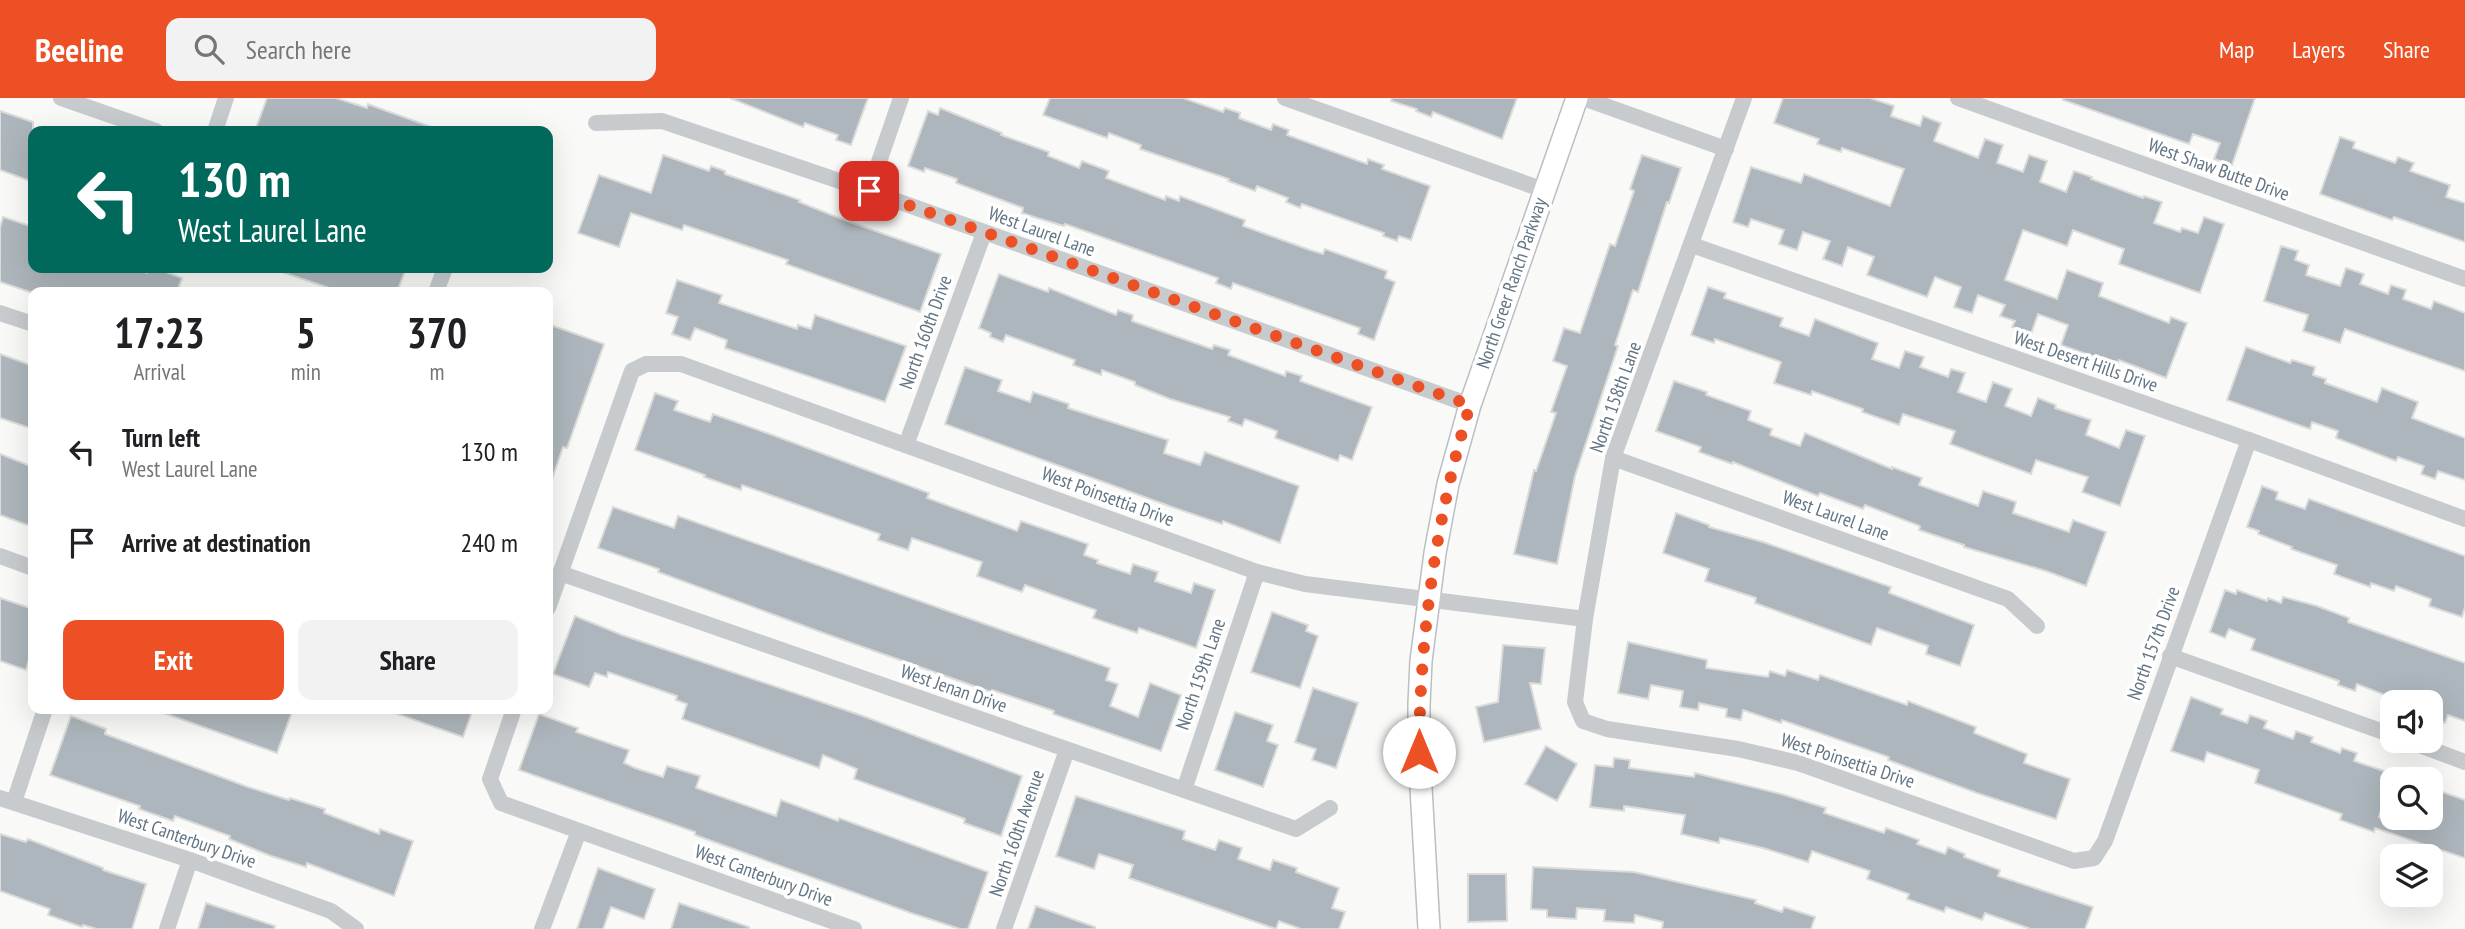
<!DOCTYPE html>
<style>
body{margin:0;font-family:"PT Sans Narrow",sans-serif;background:#f2f2f2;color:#202124;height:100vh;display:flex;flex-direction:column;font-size:26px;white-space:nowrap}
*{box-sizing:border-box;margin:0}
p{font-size:23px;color:#757577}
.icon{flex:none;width:38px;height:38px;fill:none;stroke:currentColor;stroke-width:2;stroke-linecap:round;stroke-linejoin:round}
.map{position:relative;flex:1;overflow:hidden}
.side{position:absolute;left:28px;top:189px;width:525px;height:427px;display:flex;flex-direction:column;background:#fff;border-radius:14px;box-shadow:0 7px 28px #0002}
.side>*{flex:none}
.hud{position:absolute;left:28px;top:28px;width:525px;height:147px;border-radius:14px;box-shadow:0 7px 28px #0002;background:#00695c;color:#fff;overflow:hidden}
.controls{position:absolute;left:2380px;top:592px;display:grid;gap:14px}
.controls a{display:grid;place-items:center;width:63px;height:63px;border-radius:14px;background:#fff;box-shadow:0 7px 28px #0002;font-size:35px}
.pin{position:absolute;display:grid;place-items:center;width:60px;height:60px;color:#fff;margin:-30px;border-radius:14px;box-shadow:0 4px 10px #0006}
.me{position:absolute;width:77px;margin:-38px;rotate:0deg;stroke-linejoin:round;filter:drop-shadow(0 0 5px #0008)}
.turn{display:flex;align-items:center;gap:24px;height:147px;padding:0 35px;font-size:32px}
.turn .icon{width:91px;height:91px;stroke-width:2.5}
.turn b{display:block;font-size:49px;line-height:60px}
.eta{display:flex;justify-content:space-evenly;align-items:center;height:119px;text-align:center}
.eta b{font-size:42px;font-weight:700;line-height:49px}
.action{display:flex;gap:14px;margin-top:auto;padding:14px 35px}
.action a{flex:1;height:80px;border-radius:14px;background:#ec5024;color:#fff;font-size:28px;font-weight:700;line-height:80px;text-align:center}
.action a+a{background:#f2f2f2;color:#202124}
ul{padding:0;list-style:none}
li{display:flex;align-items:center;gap:21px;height:91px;padding:0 35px}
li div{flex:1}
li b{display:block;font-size:26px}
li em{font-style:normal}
header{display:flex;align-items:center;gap:42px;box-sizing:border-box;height:98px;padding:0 35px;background:#ec5024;color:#fff}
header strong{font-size:33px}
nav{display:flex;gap:38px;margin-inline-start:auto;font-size:24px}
.search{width:490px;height:63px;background:#f2f2f2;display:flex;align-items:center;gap:18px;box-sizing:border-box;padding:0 24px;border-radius:14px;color:#757577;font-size:26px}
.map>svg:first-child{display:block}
.building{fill:#adb6bc;stroke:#dbdbd9;stroke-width:2}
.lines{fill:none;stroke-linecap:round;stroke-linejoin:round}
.secondary-casing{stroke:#b9bfc3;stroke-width:24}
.street{stroke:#c7cbce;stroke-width:16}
.secondary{stroke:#fff;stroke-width:21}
.route{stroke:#ec5024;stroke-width:12;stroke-dasharray:0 21.6}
.labels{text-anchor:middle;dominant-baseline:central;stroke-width:7;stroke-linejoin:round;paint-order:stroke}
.street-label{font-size:19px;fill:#637583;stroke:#fff}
</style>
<header>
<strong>Beeline</strong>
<div class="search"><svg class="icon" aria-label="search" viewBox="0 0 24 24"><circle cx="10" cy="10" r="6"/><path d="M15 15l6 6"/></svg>Search here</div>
<nav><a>Map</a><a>Layers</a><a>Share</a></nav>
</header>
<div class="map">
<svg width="2465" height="831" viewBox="0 0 2465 831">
<rect width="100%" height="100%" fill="#f9f9f7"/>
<!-- building -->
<g class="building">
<path d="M267 0H336L367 10 368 6 384 12 437 31 436 33H255Z"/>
<path d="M730 0H868L851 47 836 42 838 37 805 25 803 29Z"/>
<path d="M1050 0H1183L1223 14 1225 10 1240 15 1239 20 1271 32 1273 26 1289 32 1287 37 1367 66 1368 61 1384 67 1382 71 1430 88 1411 142 1399 138 1397 143 1383 138 1384 135 1302 106 1300 110 1286 104 1288 100 1257 88 1255 93 1228 83 1229 81 1140 51 1141 47 1109 35 1107 40 1043 17Z"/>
<path d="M1392 0H1517L1502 41 1433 14 1431 19 1416 13 1417 11 1391 3Z"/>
<path d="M1783 0H1870L1894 8 1891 18 1920 28 1923 18 1941 25 1934 43 1978 60 1985 41 2003 47 1997 65 2023 74 2029 57 2047 63 2040 84 2066 94 2074 73 2092 79 2091 81 2143 100 2144 98 2162 104 2154 125 2180 134 2182 130 2198 135 2204 119 2224 126 2200 195 2119 166 2124 151 2073 132 2067 148 2023 132 2005 182 2057 201 2067 172 2103 185 2099 198 2169 225 2171 219 2187 225 2166 280 2119 262 2117 267 2061 247 2068 227 2038 216 2031 236 2012 229 2015 223 2000 218 2005 207 1978 197 1972 215 1954 209 1961 189 1935 179 1927 199 1867 177 1874 159 1848 149 1842 168 1823 161 1830 143 1803 134 1797 152 1779 146 1784 132 1751 121 1748 129 1733 124 1751 69 1801 85 1804 76 1890 108 1904 71 1842 50 1841 54 1817 46 1819 41 1774 25Z"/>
<path d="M2064 0H2255L2232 67 2214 61 2220 45 2193 36 2189 46 2063 2Z"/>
<path d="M940 10 1002 35 1001 37 1049 54 1048 58 1079 70 1082 63 1109 73 1106 80 1165 102 1166 98 1179 103 1180 98 1245 122 1243 128 1310 152 1323 156 1325 151 1387 173 1385 180 1395 184 1374 242 1358 236 1360 230 1233 185 1231 191 1216 185 1218 180 1065 126 1064 128 1037 120 1022 115 1023 110 956 85 957 81 925 70 924 74 908 68 928 13 938 17Z"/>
<path d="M0 13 33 24V84L0 72Z"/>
<path d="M2340 39 2355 44 2353 50 2395 65 2398 59 2414 65 2410 73 2450 87 2446 99 2465 105V144L2394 119 2392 122 2320 96Z"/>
<path d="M663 57 709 73 711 68 725 73V76L800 102 799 104 847 123 941 156 920 214 786 166 788 162 684 127 682 132 631 115 619 149 578 135 599 77 651 95Z"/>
<path d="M1642 57 1681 70 1669 105 1667 104 1638 194 1633 192 1615 247 1618 248 1575 378 1557 466 1514 456 1534 372 1536 373 1556 315 1551 314 1567 268 1553 263 1564 230 1580 235 1610 146 1615 148 1634 93 1630 91Z"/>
<path d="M3 119 33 129V170H132L147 175 149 170H155L182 180 177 194H30L0 184V130Z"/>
<path d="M2281 148 2298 153 2295 162 2309 167 2306 177 2340 188 2346 170 2364 176 2360 186 2388 196 2391 187 2406 192 2403 201 2431 211 2434 203 2465 215V273L2345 231 2340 245 2303 233 2308 217 2264 203Z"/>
<path d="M277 170H406L397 194H341L276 172Z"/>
<path d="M999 176 1048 194 1049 190 1116 217 1118 212 1133 217 1132 223 1212 251 1214 247 1230 252 1228 257 1285 278 1286 273 1302 278 1300 283 1372 309 1352 362 1340 357 1338 363 1275 340 1277 333 1245 321 1242 328 1228 323 1230 319 1170 301 1135 287V284L1102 272 1101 277 1073 267 1075 262 1006 237 1003 244 990 239 991 235 979 230Z"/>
<path d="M677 182 722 197 719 205 797 231 798 227 811 231 815 217 906 248 885 304 725 250 727 242 695 230 690 242 672 236 678 219 666 215Z"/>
<path d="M1708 189 1726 195 1724 200 1783 220 1780 228 1809 238 1815 221 1878 245 1872 261 1899 270 1905 253 1924 259 1920 269 1948 279 1951 271 1965 275 1958 294 1986 304 1993 284 2012 291 2005 308 2031 318 2038 300 2056 307 2055 310 2091 322 2086 337 2119 350 2126 332 2145 338 2120 408 2082 394 2088 379 2036 362 2031 376 1950 346 1955 333 1903 316 1899 327 1862 314 1863 311 1812 293 1811 297 1774 285 1781 264 1715 241 1714 245 1691 237Z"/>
<path d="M548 226 604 246 567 350 563 349 550 387H548Z"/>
<path d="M2246 249 2290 265 2292 262 2315 269 2313 277 2326 281 2325 285 2377 304 2382 290 2418 304 2412 320 2465 340V382L2438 373 2435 381 2421 376 2424 368 2398 359 2396 363 2336 340 2338 333 2312 324 2310 331 2227 302Z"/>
<path d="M0 256 33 268V331L0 320Z"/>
<path d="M965 269 1002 282 998 293 1030 304 1033 294 1069 306 1068 310 1168 342 1164 355 1200 367 1205 354 1299 388 1280 445 1223 423 1222 426 1172 409 945 326Z"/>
<path d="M1674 283 1707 294 1706 297 1751 313 1748 322 1772 331 1770 337 1800 348 1805 335 1892 371V369L1922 380 1919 387 1978 408 1983 393 2016 404 2013 415 2069 434 2073 422 2106 434 2086 488 2046 473 1964 449V447L1919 432 1920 428 1865 407 1863 411 1820 395 1818 398 1733 364 1732 366 1699 354 1701 349 1656 333Z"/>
<path d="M655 295 678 303 674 312 710 324 713 316 767 335 929 395 927 400 1017 433 1021 423 1088 446 1084 457 1098 462 1097 465 1130 476 1133 466 1158 474 1155 483 1191 495 1194 485 1215 492 1196 550 1139 530 1137 535 1093 520 1096 512 1025 487 1022 494 977 478 982 464 912 440 908 452 878 442 880 436 742 387 741 392 704 379 705 377 635 352Z"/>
<path d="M0 356 33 369V429L0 417Z"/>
<path d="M2262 388 2278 394 2276 401 2305 411 2309 401 2465 458V509L2462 519 2429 508 2431 501 2396 488 2394 493 2371 485 2370 489 2334 476 2337 467 2291 451 2292 449 2258 436 2259 433 2247 429Z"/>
<path d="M613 409 674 430 678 418 1110 570 1106 582 1118 586 1110 608 1138 619 1150 585 1181 597 1161 653 1053 616 1054 613 992 592 991 594 829 537 658 474 659 471 598 450Z"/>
<path d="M1676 415 1709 427V429L1763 444 1891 489 1889 495 1974 527 1960 568 1926 556 1928 548 1877 530 1871 547 1755 505 1756 500 1705 483 1709 471 1663 455Z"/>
<path d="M2225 492 2236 496 2237 492 2267 503 2268 500 2281 505 2283 499 2317 508 2349 520 2348 524 2465 565V623L2448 617 2445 625 2431 620V604H2403L2357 586 2355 593 2338 587 2339 583 2251 552 2255 541 2229 531 2225 540 2210 534Z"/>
<path d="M0 500 33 511V549L26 572 0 563Z"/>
<path d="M1272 514 1308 527 1306 533 1318 538 1300 590 1251 574Z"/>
<path d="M575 518 622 537 863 618 1022 678 1001 738 964 725 965 721 854 681 857 671 823 657 819 670 682 621 687 606 676 602 677 598 608 574 607 579 595 575 589 589 553 576Z"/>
<path d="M1628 544 1707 562 1706 570 1768 579 1770 573 1785 578 1787 572 1818 582 1820 577 1907 607 1908 603 1976 629 1974 635 2027 656 2024 665 2070 681 2056 721 1977 695 1888 662 1889 659 1782 622 1781 625 1743 612 1741 622 1726 619 1727 611 1699 605 1698 612 1680 609 1683 593 1651 587 1648 601 1618 595Z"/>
<path d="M1503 547 1545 550 1541 586 1530 585 1541 631 1484 644 1476 609 1498 604Z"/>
<path d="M1313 590 1358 605 1336 670 1312 662 1316 651 1295 644Z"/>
<path d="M2191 599 2223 611 2221 616 2247 625 2250 617 2267 623 2264 630 2293 641 2296 633 2313 639 2311 644 2340 655 2342 650 2357 655 2354 663 2393 676 2379 719H2431V690L2465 702V760L2375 730 2374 734 2340 722 2342 716 2255 685 2259 672 2207 654 2204 664 2171 653Z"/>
<path d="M158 611H293L277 655 158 613Z"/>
<path d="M390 611H473L463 639 389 613Z"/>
<path d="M1235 614 1273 627 1267 643 1278 647 1263 689 1215 672Z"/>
<path d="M539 616 578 630 576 634 629 652 624 665 635 670 663 679 667 668 700 678 696 690 776 718 781 702 838 723 839 720 988 774 968 831H960L911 815 695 737V734L519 672Z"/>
<path d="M71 618 106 631 105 636 248 689 289 702 290 700 325 711 324 715 379 736 380 731 413 743 394 798 307 765 306 769 271 758 229 741 230 738 175 718 173 723 139 711 140 708 50 677Z"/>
<path d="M1546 648 1577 666 1557 703 1525 686Z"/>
<path d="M1614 660 1630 662 1629 670 1694 679 1695 675 1781 696 1826 710 1824 715 1884 735 1886 730 1919 742 1917 746 1945 756 1948 749 1965 756 1964 759 2000 772 1998 778 2093 809 2085 831H2031L1985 815 1982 822 1946 809 1944 814 1907 801 1909 796 1867 781 1870 773 1812 753 1808 764 1763 750 1720 740 1719 745 1681 736 1685 717 1624 708V713L1590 709 1595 667 1613 669Z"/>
<path d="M1076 698 1185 733 1183 741 1215 752 1219 742 1242 750 1238 761 1270 772 1273 762 1297 770 1296 774 1339 790 1332 810 1345 814 1339 831H1301L1279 823 1276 831 1129 780 1133 767 1099 756 1094 771 1056 758Z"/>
<path d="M0 736 26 744 28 741 103 770V772L146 786 132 831H97L83 827 82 829 48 817 50 811 0 793Z"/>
<path d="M1533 769 1634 774 1756 802 1755 805 1782 814 1784 809 1815 819 1811 831H1662L1663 824 1635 817 1634 825 1604 823 1605 812 1577 810 1576 821 1547 819V812L1531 811Z"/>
<path d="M598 770 655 791 644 821 611 809 603 831H577Z"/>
<path d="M1468 776H1506L1507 823 1468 824Z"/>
<path d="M206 805 275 828 274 831H198Z"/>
<path d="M679 805 749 829V831H671Z"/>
<path d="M1036 808 1095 829V831H1028Z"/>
</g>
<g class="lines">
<!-- secondary casing -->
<g class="secondary-casing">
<path id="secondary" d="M1429 831 1419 654V606L1421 563 1435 455 1448 386 1470 307 1577 0"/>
</g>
<!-- street -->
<g class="street">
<path d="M61 0 156 33"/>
<path d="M1285 0 1544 92"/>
<path d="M1583 0 1726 51"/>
<path d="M1744 0 1613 360 1585 521 1575 604 1583 623 1607 631 1738 651 1798 665 2074 763 2094 760 2105 743 2249 342"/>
<path d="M1958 0 2465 181"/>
<path d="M596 25 662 23 869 93 1470 307"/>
<path d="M215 33 226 0"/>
<path d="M869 93 901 0"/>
<path d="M1692 147 2249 342 2465 421"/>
<path d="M436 194 445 170"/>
<path d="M0 215 33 226"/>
<path d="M906 347 984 135"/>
<path d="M1613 360 2008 501 2037 528"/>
<path d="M0 458 33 470"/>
<path d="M560 475 1296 731 1330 710"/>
<path d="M548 510 632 273 646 266H681L1257 474 1305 486 1585 521"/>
<path d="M2170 558 2392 637"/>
<path d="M514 611 490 681 501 705 854 831"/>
<path d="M2406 642 2465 664"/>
<path d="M1184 692 1257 474"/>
<path d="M0 700 190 762 331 813 356 831"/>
<path d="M14 704 45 611"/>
<path d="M167 831 190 762"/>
<path d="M542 831 579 733"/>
<path d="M1004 831 1067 652"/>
</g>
<!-- secondary -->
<use href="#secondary" class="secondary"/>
</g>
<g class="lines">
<!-- route -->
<path class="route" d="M869 93 1470 307C1436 420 1420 536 1419 654"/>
</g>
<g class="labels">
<!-- street labels -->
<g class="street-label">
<text transform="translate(2219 71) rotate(20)">West Shaw Butte Drive</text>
<text transform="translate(1042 133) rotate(20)">West Laurel Lane</text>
<text transform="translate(1511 185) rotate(-71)">North Greer Ranch Parkway</text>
<text transform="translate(925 234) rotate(-70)">North 160th Drive</text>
<text transform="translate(2086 263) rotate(19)">West Desert Hills Drive</text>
<text transform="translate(1615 299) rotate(-70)">North 158th Lane</text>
<text transform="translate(1108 398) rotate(20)">West Poinsettia Drive</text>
<text transform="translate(1836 417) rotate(20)">West Laurel Lane</text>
<text transform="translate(2153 545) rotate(-70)">North 157th Drive</text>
<text transform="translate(1200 576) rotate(-71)">North 159th Lane</text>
<text transform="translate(954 590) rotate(19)">West Jenan Drive</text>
<text transform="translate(1848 662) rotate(18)">West Poinsettia Drive</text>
<text transform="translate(1016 735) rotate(-71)">North 160th Avenue</text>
<text transform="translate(187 740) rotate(19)">West Canterbury Drive</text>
<text transform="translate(764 777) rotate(20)">West Canterbury Drive</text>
</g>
</g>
</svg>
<div class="controls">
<a><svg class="icon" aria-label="sound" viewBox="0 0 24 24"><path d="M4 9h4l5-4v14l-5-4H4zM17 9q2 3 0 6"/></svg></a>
<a><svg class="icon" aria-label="search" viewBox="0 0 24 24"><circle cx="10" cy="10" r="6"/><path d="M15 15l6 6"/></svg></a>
<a><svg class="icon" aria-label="layers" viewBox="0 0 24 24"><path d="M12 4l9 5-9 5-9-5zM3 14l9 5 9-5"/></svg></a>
</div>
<div class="pin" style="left:869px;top:93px;background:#d93025"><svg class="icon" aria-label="arrive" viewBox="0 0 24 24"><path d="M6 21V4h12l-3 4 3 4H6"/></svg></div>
<svg class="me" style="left:1419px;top:654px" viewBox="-20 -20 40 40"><circle r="19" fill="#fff"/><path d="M0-13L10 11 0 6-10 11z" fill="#ec5024"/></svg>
<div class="hud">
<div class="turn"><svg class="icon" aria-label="left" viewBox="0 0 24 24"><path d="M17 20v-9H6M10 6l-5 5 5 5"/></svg><div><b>130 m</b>West Laurel Lane</div></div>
</div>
<section class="side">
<div class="eta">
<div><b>17:23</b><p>Arrival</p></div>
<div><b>5</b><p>min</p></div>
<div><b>370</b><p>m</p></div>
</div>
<ul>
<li><svg class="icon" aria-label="left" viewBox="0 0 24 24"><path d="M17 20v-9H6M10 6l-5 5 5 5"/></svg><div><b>Turn left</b><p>West Laurel Lane</p></div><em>130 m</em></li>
<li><svg class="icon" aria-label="arrive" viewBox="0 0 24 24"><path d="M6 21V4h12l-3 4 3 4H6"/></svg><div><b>Arrive at destination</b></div><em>240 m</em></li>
</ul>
<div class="action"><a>Exit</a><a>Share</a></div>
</section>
</div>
